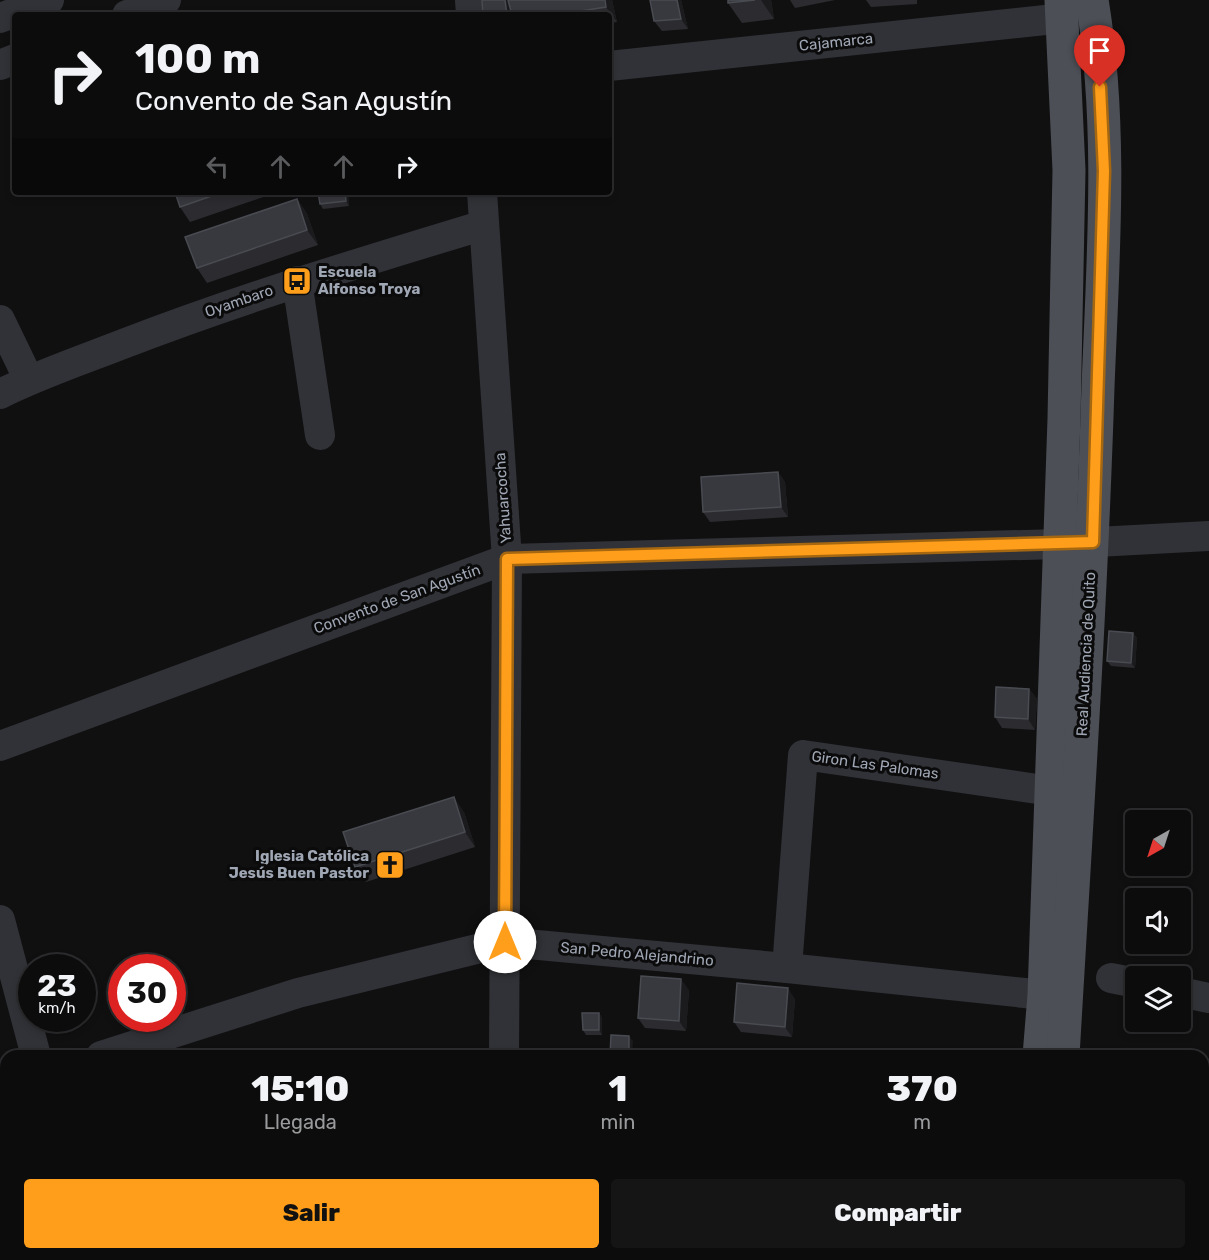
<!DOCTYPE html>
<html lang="es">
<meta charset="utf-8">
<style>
body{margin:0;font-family:Rubik,sans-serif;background:#151516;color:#f1f3f6;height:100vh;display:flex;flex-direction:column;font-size:22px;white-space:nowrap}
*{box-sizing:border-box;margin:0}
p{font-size:20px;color:#9a9b9d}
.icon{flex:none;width:33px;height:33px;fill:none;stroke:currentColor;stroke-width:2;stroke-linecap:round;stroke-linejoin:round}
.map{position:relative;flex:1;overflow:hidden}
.panel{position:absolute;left:0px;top:1050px;width:1209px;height:210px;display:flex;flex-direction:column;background:#0c0c0d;border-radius:18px 18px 0 0;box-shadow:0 3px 9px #0003,0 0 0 2px #2c2c2e}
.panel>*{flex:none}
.banner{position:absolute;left:12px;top:12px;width:600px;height:183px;border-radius:6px;box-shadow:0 3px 9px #0003,0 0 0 2px #2c2c2e;background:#0c0c0d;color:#f1f3f6;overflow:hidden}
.needle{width:39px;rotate:219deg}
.buttons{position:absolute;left:1125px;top:810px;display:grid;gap:12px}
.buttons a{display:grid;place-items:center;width:66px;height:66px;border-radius:6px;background:#0c0c0d;box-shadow:0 3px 9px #0003,0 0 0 2px #2c2c2e;font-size:30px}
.speed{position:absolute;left:18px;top:954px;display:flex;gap:12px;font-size:30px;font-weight:700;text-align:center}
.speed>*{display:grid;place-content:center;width:78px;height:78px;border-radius:50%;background:#0c0c0d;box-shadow:0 3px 9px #0003,0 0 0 2px #2c2c2e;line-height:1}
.speed small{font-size:15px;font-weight:400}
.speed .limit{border:9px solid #d22;background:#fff;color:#111}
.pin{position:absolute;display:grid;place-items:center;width:51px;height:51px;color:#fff;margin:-62px -26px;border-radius:50% 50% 50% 0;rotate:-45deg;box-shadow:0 0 6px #0007}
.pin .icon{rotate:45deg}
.me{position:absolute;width:66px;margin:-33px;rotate:0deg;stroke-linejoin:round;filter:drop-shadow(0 0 4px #0008)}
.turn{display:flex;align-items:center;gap:21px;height:126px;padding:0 24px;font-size:27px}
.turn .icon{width:78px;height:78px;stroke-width:2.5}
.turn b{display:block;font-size:42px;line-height:51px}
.lanes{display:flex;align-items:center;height:57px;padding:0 24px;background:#0003;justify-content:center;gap:30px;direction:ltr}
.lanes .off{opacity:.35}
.eta{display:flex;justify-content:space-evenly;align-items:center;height:102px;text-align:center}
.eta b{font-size:36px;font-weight:800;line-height:42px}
.action{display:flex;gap:12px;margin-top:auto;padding:12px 24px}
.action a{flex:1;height:69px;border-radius:6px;background:#ff9e1a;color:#111;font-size:24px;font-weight:800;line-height:69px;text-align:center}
.action a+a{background:#151516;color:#f1f3f6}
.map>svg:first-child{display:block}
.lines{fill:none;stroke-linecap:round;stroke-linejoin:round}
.minor{stroke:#313237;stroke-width:30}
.major{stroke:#4c4f56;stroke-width:33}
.wall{fill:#2c2c30}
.shaded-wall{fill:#1b1b1e}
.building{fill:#38393e;stroke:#484b51;stroke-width:1.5}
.route-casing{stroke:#a66711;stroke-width:15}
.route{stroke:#ff9e1a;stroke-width:10}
.labels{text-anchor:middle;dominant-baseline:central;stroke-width:6;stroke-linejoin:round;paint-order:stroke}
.street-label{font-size:15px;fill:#a0a7b4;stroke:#0b0b0c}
.poi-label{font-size:15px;font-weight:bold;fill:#a0a7b4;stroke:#0b0b0c;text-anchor:start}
</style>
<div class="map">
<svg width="1209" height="1260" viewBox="0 0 1209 1260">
<rect width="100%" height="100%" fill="#101011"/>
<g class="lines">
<!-- minor -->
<g class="minor">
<path d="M470 0 471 15"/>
<path d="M127 15 166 0"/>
<path d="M0 18 49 0"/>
<path d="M0 65 15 59"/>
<path d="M609 66 1064 18"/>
<path d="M482 192 507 559 504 1056"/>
<path d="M297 281 320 435"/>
<path d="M0 320 29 380"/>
<path d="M0 394C40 374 82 360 123 344 242 298 362 262 484 225"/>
<path d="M0 746 507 559 1059 544 1209 536"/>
<path d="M0 920 36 1056"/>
<path d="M787 968 803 755 1051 791"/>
<path d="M1111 978 1136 983"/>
<path d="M1180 992 1209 998"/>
<path d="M101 1056 298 993 505 942 787 968 1044 995"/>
<path d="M0 1090 6 1088"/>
<path d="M83 1254 85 1260"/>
<path d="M502 1260V1254"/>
</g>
<!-- major -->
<g class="major">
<path d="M1039 1056 1044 995 1064 419 1069 170 1061 0"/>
<path d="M1063 1056C1076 833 1091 610 1098 387 1103 259 1113 127 1092 0"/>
<path d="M1025 1260V1254"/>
<path d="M1053 1260V1254"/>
</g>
</g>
<!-- wall -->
<g class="wall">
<path d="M612 0 617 22 609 23V15H483Z"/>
<path d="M650 0H681L688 29 662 31 654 21Z"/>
<path d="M728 0H771L774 19 742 23 728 3Z"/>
<path d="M790 0H835L795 8Z"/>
<path d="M866 0H917V4L871 7Z"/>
<path d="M175 192H278L190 222 180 207Z"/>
<path d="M348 192 349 206 323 209 320 204Z"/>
<path d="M297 199 307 214 318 245 207 283 197 268Z"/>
<path d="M778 472 785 482 788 517 710 522 703 512Z"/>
<path d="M1133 633 1137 638 1135 668 1111 666 1107 661Z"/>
<path d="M1029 689 1037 699 1035 730 1002 728 995 717Z"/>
<path d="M464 812 475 847 366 882 355 867Z"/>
<path d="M689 990 686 1031 645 1028 638 1018Z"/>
<path d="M795 999 792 1037 741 1032 734 1022Z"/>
<path d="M599 1013 602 1018V1035H586L583 1030Z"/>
<path d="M371 1254H415L416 1260H372Z"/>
</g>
<!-- shaded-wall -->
<g class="shaded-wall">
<path d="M505 0H512L513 15H507Z"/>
<path d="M605 0H612L617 22 606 7Z"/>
<path d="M677 0H681L688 29 681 19Z"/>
<path d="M761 0H771L774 19Z"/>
<path d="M345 192H348L349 206 346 201Z"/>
<path d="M297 199 307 214 318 245 307 230Z"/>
<path d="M778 472 785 482 788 517 781 507Z"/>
<path d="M1133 633 1137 638 1135 668 1131 663Z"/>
<path d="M1029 689 1037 699 1035 730 1028 719Z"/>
<path d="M454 797 464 812 475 847 465 832Z"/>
<path d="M681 979 689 990 686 1031 679 1021Z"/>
<path d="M788 988 795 999 792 1037 785 1027Z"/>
<path d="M599 1013 602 1018V1035L599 1030Z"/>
<path d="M629 1036 633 1041 632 1056H629Z"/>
<path d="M55 1254H60L61 1260H56Z"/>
<path d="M411 1254H415L416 1260H415Z"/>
</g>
<!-- building -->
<g class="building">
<path d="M482 0H505L507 15H483Z"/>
<path d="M508 0H605L606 7 555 15H512Z"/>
<path d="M650 0H677L681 19 654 21Z"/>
<path d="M728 0H755L728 3Z"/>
<path d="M255 12V15H243Z"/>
<path d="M175 192H223L180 207Z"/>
<path d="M318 192H345L346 201 320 204Z"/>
<path d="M297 199 307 230 197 268 185 237Z"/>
<path d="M778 472 781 507 703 512 701 477Z"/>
<path d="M1109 631 1133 633 1131 663 1107 661Z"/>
<path d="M996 687 1029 689 1028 719 995 717Z"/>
<path d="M454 797 465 832 355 867 343 832Z"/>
<path d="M641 976 681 979 679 1021 638 1018Z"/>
<path d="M737 983 788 988 785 1027 734 1022Z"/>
<path d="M582 1013H599V1030H583Z"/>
<path d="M611 1035 629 1036V1056H610Z"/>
<path d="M19 1254H55L56 1260H21Z"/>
<path d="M371 1254H394L395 1260H372Z"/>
</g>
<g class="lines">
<!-- route casing -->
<g class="route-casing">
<path id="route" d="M505 942 507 559 1093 542 1104 171 1100 87"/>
</g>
<!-- route -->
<use href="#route" class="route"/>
</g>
<!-- icons -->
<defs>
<g id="bus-square" transform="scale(1.5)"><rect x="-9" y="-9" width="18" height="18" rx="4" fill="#ff9e1a" stroke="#0b0b0c"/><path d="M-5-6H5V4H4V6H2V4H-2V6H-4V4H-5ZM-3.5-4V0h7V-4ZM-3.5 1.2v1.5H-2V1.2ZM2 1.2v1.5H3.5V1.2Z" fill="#111"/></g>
<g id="church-square" transform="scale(1.5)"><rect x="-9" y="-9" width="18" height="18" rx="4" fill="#ff9e1a" stroke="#0b0b0c"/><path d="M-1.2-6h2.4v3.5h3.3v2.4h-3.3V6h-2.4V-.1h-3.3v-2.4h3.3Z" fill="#111"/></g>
</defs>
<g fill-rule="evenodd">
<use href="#bus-square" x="297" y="281"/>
<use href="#church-square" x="390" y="865"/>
</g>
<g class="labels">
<!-- street labels -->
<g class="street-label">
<text transform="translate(836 42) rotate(-6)">Cajamarca</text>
<text transform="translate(239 301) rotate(-19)">Oyambaro</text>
<text transform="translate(503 498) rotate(-94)">Yahuarcocha</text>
<text transform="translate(397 599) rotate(-20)">Convento de San Agustín</text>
<text transform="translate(1086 654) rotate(-87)">Real Audiencia de Quito</text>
<text transform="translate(875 765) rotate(8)">Giron Las Palomas</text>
<text transform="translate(637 954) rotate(5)">San Pedro Alejandrino</text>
</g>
<!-- poi labels -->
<g class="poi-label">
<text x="318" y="272">Escuela<tspan x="318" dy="17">Alfonso Troya</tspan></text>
<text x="369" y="856" text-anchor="end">Iglesia Católica<tspan x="369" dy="17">Jesús Buen Pastor</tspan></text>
</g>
</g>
</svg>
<div class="buttons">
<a><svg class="needle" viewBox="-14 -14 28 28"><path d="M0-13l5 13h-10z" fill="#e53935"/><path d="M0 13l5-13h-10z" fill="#9a9b9d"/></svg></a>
<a><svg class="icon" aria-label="sound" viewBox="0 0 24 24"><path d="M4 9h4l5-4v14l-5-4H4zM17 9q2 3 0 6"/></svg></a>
<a><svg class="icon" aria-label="layers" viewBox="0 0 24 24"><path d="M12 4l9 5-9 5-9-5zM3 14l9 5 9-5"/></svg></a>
</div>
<div class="speed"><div>23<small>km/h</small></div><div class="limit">30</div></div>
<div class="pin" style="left:1100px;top:87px;background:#d93025"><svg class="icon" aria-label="arrive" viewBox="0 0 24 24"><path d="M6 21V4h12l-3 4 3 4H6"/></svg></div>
<svg class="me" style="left:505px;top:942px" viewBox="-20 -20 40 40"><circle r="19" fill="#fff"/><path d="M0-13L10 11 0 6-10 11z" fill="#ff9e1a"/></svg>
<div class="banner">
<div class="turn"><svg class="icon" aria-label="right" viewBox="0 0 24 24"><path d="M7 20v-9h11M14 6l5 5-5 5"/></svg><div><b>100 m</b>Convento de San Agustín</div></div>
<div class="lanes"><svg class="icon off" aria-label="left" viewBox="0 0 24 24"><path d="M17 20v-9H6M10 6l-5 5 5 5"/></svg><svg class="icon off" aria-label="ahead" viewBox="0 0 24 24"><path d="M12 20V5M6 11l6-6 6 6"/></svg><svg class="icon off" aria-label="ahead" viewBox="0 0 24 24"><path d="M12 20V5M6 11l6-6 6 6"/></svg><svg class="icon" aria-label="right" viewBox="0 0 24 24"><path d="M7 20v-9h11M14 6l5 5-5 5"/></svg></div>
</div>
<section class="panel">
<div class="eta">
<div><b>15:10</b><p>Llegada</p></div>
<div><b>1</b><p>min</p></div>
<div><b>370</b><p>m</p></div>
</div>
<div class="action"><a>Salir</a><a>Compartir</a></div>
</section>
</div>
